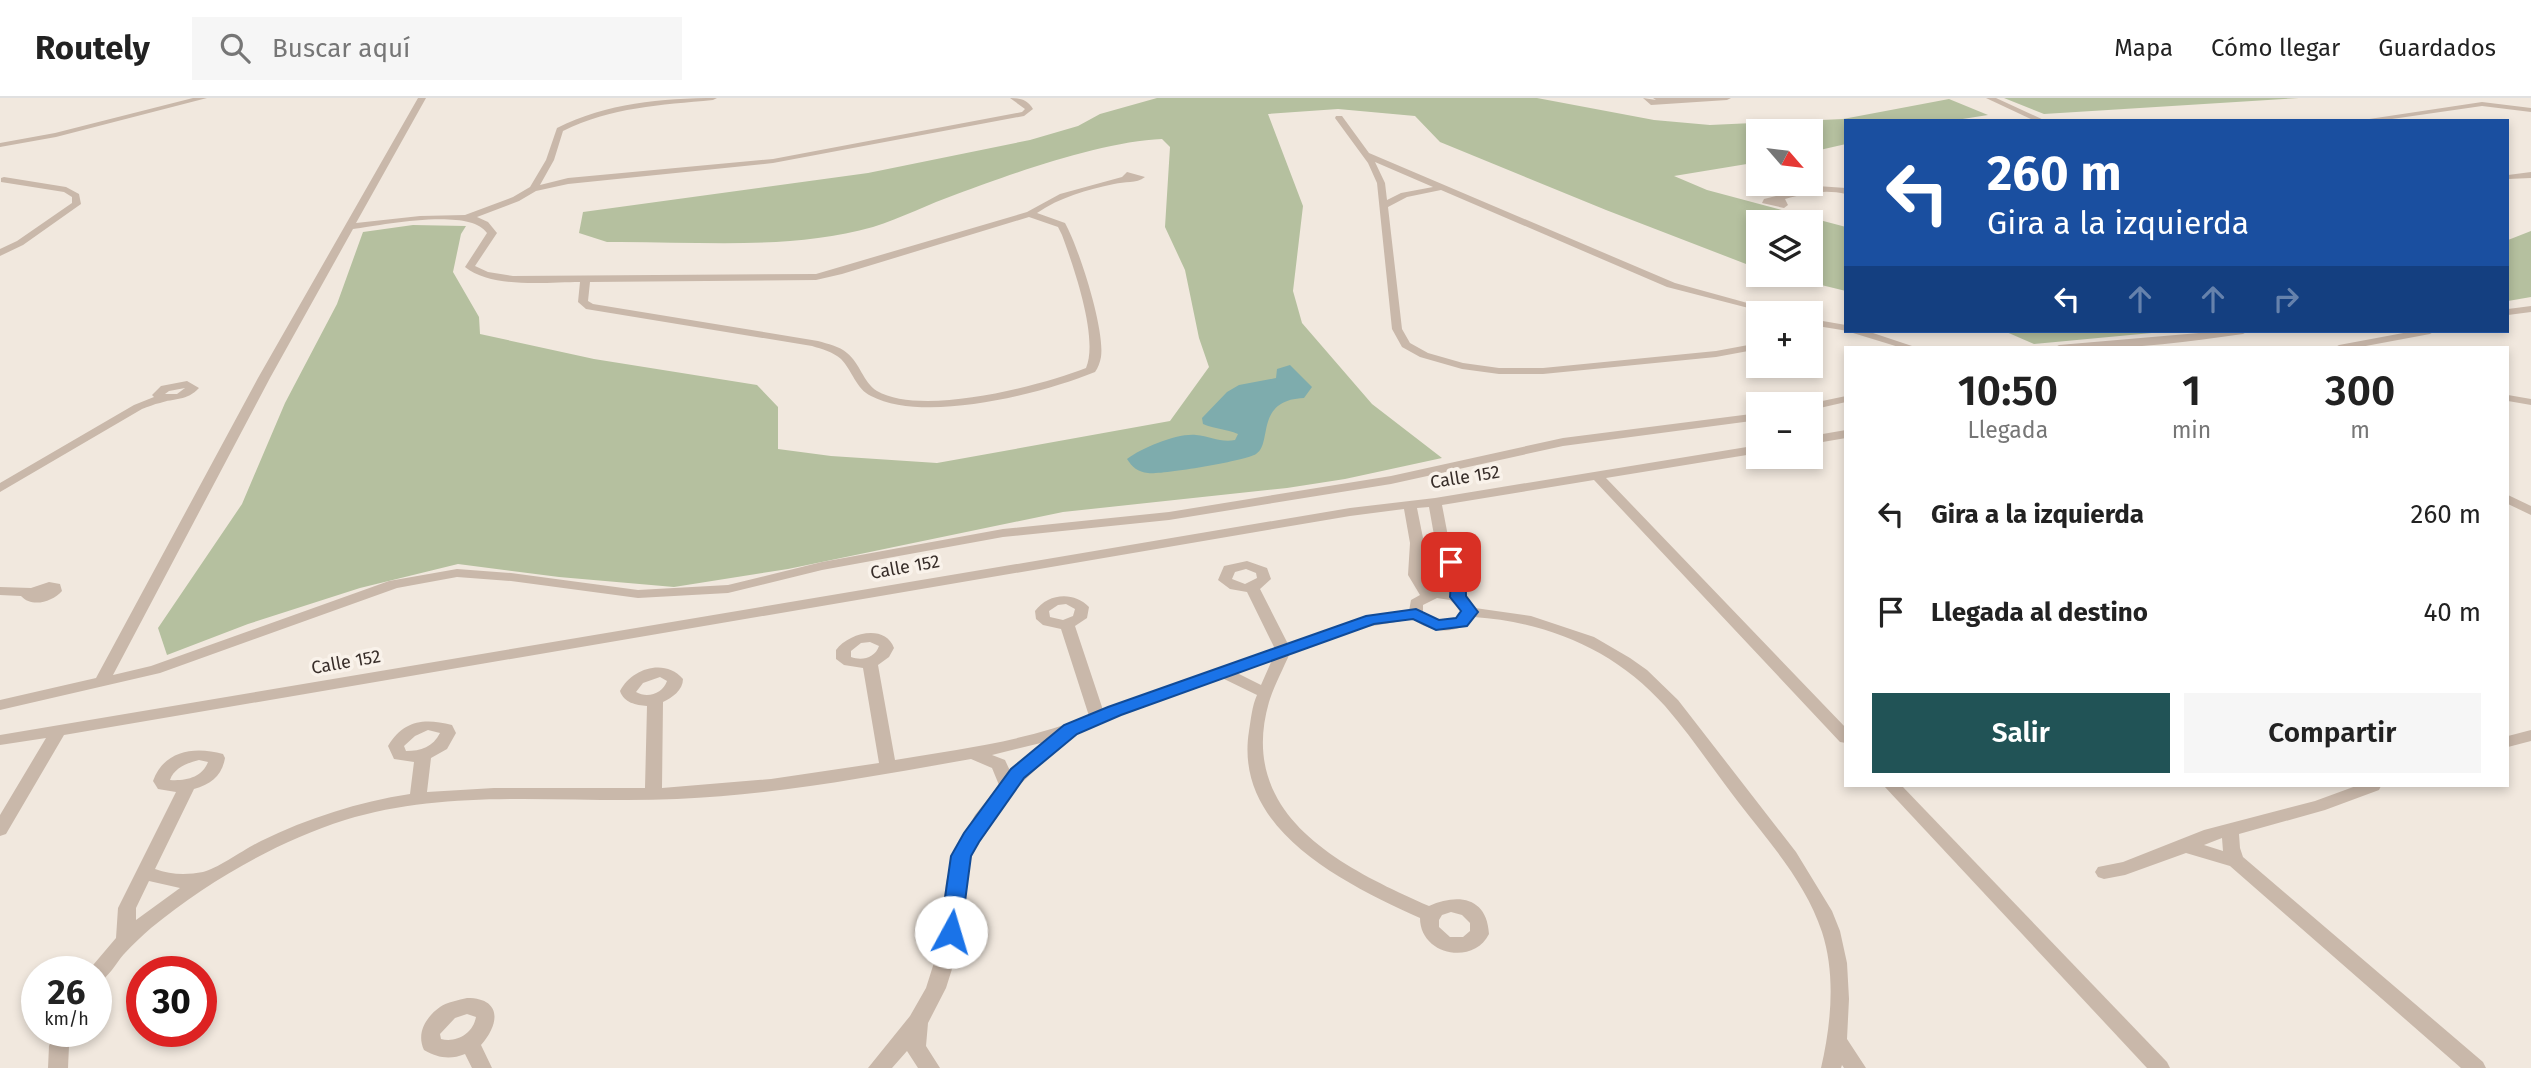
<!DOCTYPE html>
<html lang="es">
<meta charset="utf-8">
<style>
body{margin:0;font-family:"Fira Sans",sans-serif;background:#f6f6f6;color:#222;height:100vh;display:flex;flex-direction:column;font-size:26px;white-space:nowrap}
*{box-sizing:border-box;margin:0}
p{font-size:23px;color:#767676}
.icon{flex:none;width:38px;height:38px;fill:none;stroke:currentColor;stroke-width:2;stroke-linecap:round;stroke-linejoin:round}
.map{position:relative;flex:1;overflow:hidden}
.drawer{position:absolute;left:1844px;top:248px;width:665px;height:441px;display:flex;flex-direction:column;background:#fff;border-radius:0px;box-shadow:0 4px 10px #0003}
.drawer>*{flex:none}
.guide{position:absolute;left:1844px;top:21px;width:665px;height:214px;border-radius:0px;box-shadow:0 4px 10px #0003;background:#1a4fa0;color:#fff;overflow:hidden}
.needle{width:46px;rotate:118deg}
.fabs{position:absolute;left:1746px;top:21px;display:grid;gap:14px}
.fabs a{display:grid;place-items:center;width:77px;height:77px;border-radius:0px;background:#fff;box-shadow:0 4px 10px #0003;font-size:35px}
.speed{position:absolute;left:21px;top:858px;display:flex;gap:14px;font-size:35px;font-weight:700;text-align:center}
.speed>*{display:grid;place-content:center;width:91px;height:91px;border-radius:50%;background:#fff;box-shadow:0 4px 10px #0003;line-height:1}
.speed small{font-size:18px;font-weight:400}
.speed .limit{border:10px solid #d22;background:#fff;color:#111}
.pin{position:absolute;display:grid;place-items:center;width:60px;height:60px;color:#fff;margin:-30px;border-radius:14px;box-shadow:0 4px 10px #0006}
.me{position:absolute;width:77px;margin:-38px;rotate:6deg;stroke-linejoin:round;filter:drop-shadow(0 0 5px #0008)}
.turn{display:flex;align-items:center;gap:24px;height:147px;padding:0 28px;font-size:32px}
.turn .icon{width:91px;height:91px;stroke-width:2.5}
.turn b{display:block;font-size:49px;line-height:60px}
.lanes{display:flex;align-items:center;height:66px;padding:0 28px;background:#0003;justify-content:center;gap:35px;direction:ltr}
.lanes .off{opacity:.35}
.eta{display:flex;justify-content:space-evenly;align-items:center;height:119px;text-align:center}
.eta b{font-size:42px;font-weight:600;line-height:49px}
.primary-button{display:flex;gap:14px;margin-top:auto;padding:14px 28px}
.primary-button a{flex:1;height:80px;border-radius:0px;background:#215356;color:#fff;font-size:28px;font-weight:600;line-height:80px;text-align:center}
.primary-button a+a{background:#f6f6f6;color:#222}
ul{padding:0;list-style:none}
li{display:flex;align-items:center;gap:21px;height:98px;padding:0 28px}
li div{flex:1}
li b{display:block;font-size:26px}
li em{font-style:normal}
header{display:flex;align-items:center;gap:42px;box-sizing:border-box;height:98px;padding:0 35px;background:#fff;border-bottom:2px solid #e0e0e0}
header strong{font-size:33px}
nav{display:flex;gap:38px;margin-inline-start:auto;font-size:24px}
.search{width:490px;height:63px;background:#f6f6f6;display:flex;align-items:center;gap:18px;box-sizing:border-box;padding:0 24px;border-radius:0px;color:#767676;font-size:26px}
.map>svg:first-child{display:block}
.green{fill:#b5c09f}
.water{fill:#7eacad}
.lines{fill:none;stroke-linecap:round;stroke-linejoin:round}
.minor{fill:#c9b8aa;fill-rule:evenodd}
.route{fill:#1a73e8;stroke:#114b97;stroke-width:2}
.labels{text-anchor:middle;dominant-baseline:central;stroke-width:7;stroke-linejoin:round;paint-order:stroke}
.street-label{font-size:18px;fill:#372d29;stroke:#f9f2ea}
</style>
<header>
<strong>Routely</strong>
<div class="search"><svg class="icon" aria-label="search" viewBox="0 0 24 24"><circle cx="10" cy="10" r="6"/><path d="M15 15l6 6"/></svg>Buscar aquí</div>
<nav><a>Mapa</a><a>Cómo llegar</a><a>Guardados</a></nav>
</header>
<div class="map">
<svg width="2531" height="970" viewBox="0 0 2531 970">
<rect width="100%" height="100%" fill="#f1e8de"/>
<!-- green -->
<g class="green">
<path d="M1157 0H1537L1654 22 1710 27 1843 21 1949 1 1988 17 1950 23H1846V46L1811 54V33H1759V64L1674 78 1707 92 1846 129V193L1780 177H1811V124H1759V171L1606 112 1440 44 1415 18 1338 11 1268 16 1303 108 1293 193 1302 225 1372 306 1442 360 1345 381 1287 390 1063 414 788 471 674 489 559 479 458 466 360 490 248 526 167 557 158 530 242 406 285 305 337 206 363 134 413 127 466 128 461 136 453 174 479 219 480 236 594 261 757 287 778 309V351L831 358 937 365 1170 323 1209 269 1199 240 1185 172 1165 129 1170 49 1162 41C1104 43 1013 75 957 96 929 106 901 120 873 129 787 153 695 143 607 144L579 135 583 114 868 75 1030 42 1078 28 1100 16Z"/>
<path d="M2004 0H2299L2044 16Z"/>
<path d="M2531 133V199L2508 203V142Z"/>
<path d="M2004 233H2173L2034 246Z"/>
</g>
<!-- water -->
<path class="water" d="M1290 267 1312 289 1304 300C1254 302 1273 346 1256 356 1245 363 1161 377 1148 375 1138 374 1132 369 1127 361 1142 350 1177 335 1196 337 1210 338 1221 345 1235 342L1238 336C1226 331 1215 331 1203 326L1202 320 1227 294 1239 287 1276 280 1277 271Z"/>
<g class="lines">
<!-- minor -->
<g class="minor">
<path d="M193 0H207L56 39 0 49V45L55 35Z"/>
<path d="M418 0H426L356 125 420 118 465 117 513 99 530 89 546 62 557 30C607 5 661 0 717 0L713 2C661 7 611 9 563 33L554 62 540 87 568 80 773 61 1022 14 1025 11 1010 0C1020 0 1028 2 1033 11L1024 18 773 65 568 86 536 93 519 103 477 119 488 124 497 135 475 168 488 174 513 178 816 176 1027 114 1060 96 1122 79 1127 74 1145 79C1136 86 1125 83 1114 86 1087 92 1060 99 1037 115L1065 125C1079 150 1105 231 1101 259 1100 264 1098 270 1095 274 1041 296 925 326 871 298 856 291 852 272 841 261 833 254 822 251 812 248L586 211 578 204 580 184C547 184 492 191 465 169L487 135C470 109 382 127 353 131L270 280 113 577 151 568 389 483 457 471 511 475 638 492 728 487 822 464 1003 431 1169 414 1391 378 1563 340 1759 315V322L1563 348 1391 386 1169 422 1003 439 822 472 728 495 638 500 511 483 457 479 397 490 160 575 0 612V602L96 580 258 280ZM1029 119 1058 129 1062 137C1073 167 1099 240 1086 270 1040 288 922 319 877 293 863 284 860 265 847 255 839 248 828 246 818 243L593 206 588 203 590 184 816 182 842 176Z"/>
<path d="M1643 0 1656 2 1653 0H1731L1727 2 1651 7Z"/>
<path d="M1986 0H1996L2046 23H2035Z"/>
<path d="M2482 4 2531 10V14L2482 8 2378 23H2356Z"/>
<path d="M1336 18H1342L1369 55 1675 185 1784 215H1768L1667 189 1441 92 1407 99 1388 109 1402 231 1410 245 1428 255 1463 265 1499 270H1543L1716 253 1759 245V251L1716 259 1543 276H1499L1462 271 1420 259 1402 249 1392 231 1377 85 1368 65 1335 20ZM1375 64 1433 89 1401 95 1387 102 1385 85Z"/>
<path d="M2531 74V80L2508 81V77Z"/>
<path d="M4 79 66 89 79 96 81 106 23 147 0 158V151L17 143 72 105V99L64 94 1 84V80Z"/>
<path d="M1817 88 1846 90V96C1825 91 1806 95 1785 101L1788 107 1784 110 1762 105 1764 101Z"/>
<path d="M2531 208V214L2508 217V211Z"/>
<path d="M1811 221 1846 227 1848 233 1811 227Z"/>
<path d="M1852 233H1867L1918 250H1902L1853 235Z"/>
<path d="M2222 233H2248L2243 236C2181 245 2116 253 2054 250L2059 247Z"/>
<path d="M2414 233H2435L2430 236 2355 250H2334L2339 247Z"/>
<path d="M187 283 199 290C187 303 174 300 160 305 154 306 148 309 142 311L0 394V385L134 307 154 299 152 297 161 288ZM185 290 177 296H165L169 293Z"/>
<path d="M2508 297 2531 301V307L2508 303Z"/>
<path d="M1846 298V304L1811 312V306H1808Z"/>
<path d="M1846 332V340L1811 346V338Z"/>
<path d="M1759 347V355L1606 380 1846 630V645L1840 644 1594 382 1442 407 1451 454 1466 483 1465 499 1475 510 1531 518 1594 539 1630 560 1647 572 1678 602 1796 754 1832 813 1840 833 1847 865 1849 901 1847 941 1866 970H1844L1842 967 1841 970H1821C1831 927 1836 877 1822 834 1806 785 1770 745 1739 705 1714 673 1692 639 1665 608 1615 552 1548 524 1474 519 1460 538 1430 535 1413 521L1355 531 1290 555C1283 571 1274 588 1269 604 1236 718 1343 770 1429 808 1458 795 1487 799 1489 836 1473 868 1420 857 1420 820 1346 786 1233 733 1249 633 1251 621 1252 608 1257 597L1222 580 1136 611 1073 636 1012 694 987 726 968 766 957 852 952 871 946 890 928 925 926 948 940 970H918L907 953 892 970H868L910 918 926 890 938 852 946 784 953 757 975 717 999 687 992 670 971 661C874 678 776 697 677 701 567 706 452 689 345 722 276 744 207 784 151 830 142 838 133 846 125 855 116 864 109 881 96 885V873H88L116 840 118 810 176 694 158 691 153 683C164 652 195 648 223 656L225 660C222 678 211 686 194 691L155 771C171 777 187 777 203 774 217 771 246 750 261 743 308 720 358 704 410 696L414 664 394 661 388 648C404 622 424 620 452 627L456 635 447 651 431 660 427 694 494 690H645L647 608C636 607 624 605 620 593 632 570 665 560 683 581 683 592 672 600 663 604L662 690 771 681 879 665 863 570 844 567 836 561V552C848 535 885 525 894 550L889 559 878 567 895 662C960 651 1027 643 1089 618L1061 531 1043 527 1036 521 1035 513C1048 495 1074 493 1089 509L1087 520 1075 528 1103 612 1275 551 1247 494 1230 491 1218 482 1224 468 1247 463 1267 470 1271 481 1260 491 1288 546C1329 531 1365 519 1409 513L1411 502 1420 497 1408 477 1410 445 1404 411 1350 418 64 637 6 736 0 738V717L46 640 0 647V637L1350 410 1435 400ZM1429 409 1437 454 1452 483 1451 493 1431 492 1422 477 1424 445 1417 410ZM1246 471 1256 475 1257 480 1245 486 1232 481 1235 474ZM1437 500 1450 502 1463 514 1450 523 1434 522 1423 515V507ZM1066 506 1075 511 1073 518 1063 522 1050 519 1049 513 1058 507ZM870 544 879 548C875 560 862 563 851 559V553L861 545ZM1272 562 1261 587 1237 575ZM660 579 667 583C663 595 648 601 636 594L643 585ZM428 632 440 635C433 649 421 653 406 653L404 648 415 638ZM1045 644 1011 675 1005 662 992 657ZM199 662 208 664C202 680 185 683 170 682 174 670 187 665 199 662ZM149 783 180 790 136 822V810ZM1451 814 1462 817 1470 825V833L1463 839H1450L1439 829V822L1442 817Z"/>
<path d="M2508 397 2531 408V417L2508 406Z"/>
<path d="M49 484 60 486 62 493C52 504 32 510 21 498L0 497V489L31 490Z"/>
<path d="M2531 632V643L2508 649V638Z"/>
<path d="M1884 688H1902L2167 964 2170 970H2147Z"/>
<path d="M2356 688H2381L2379 692 2325 712 2239 736 2240 750 2243 759 2483 964 2486 970H2461L2230 768 2186 755 2125 777 2104 781 2098 779 2095 774 2098 769 2123 764 2204 732 2315 703ZM2222 740 2223 753 2204 747Z"/>
<path d="M467 900C502 900 500 926 481 947L492 970H472L465 956C450 962 438 960 424 952 416 935 426 919 440 909 447 904 459 902 467 900ZM467 916 476 919C473 936 456 945 441 941L440 936 455 920Z"/>
<path d="M55 933H75L69 948 68 970H48L49 948Z"/>
</g>
</g>
<!-- route -->
<path class="route" d="M1451 460C1466 464 1466 485 1466 498L1478 514 1467 528 1436 532 1413 521 1374 526 1121 617 1077 636 1024 680 979 744 971 758 961 834 958 840 951 843 943 840 940 834 951 758 964 735 1011 671 1064 627 1108 609 1366 518 1416 511 1439 522 1456 520 1461 513 1450 499 1451 483 1444 464Z"/>
<g class="labels">
<!-- street labels -->
<g class="street-label">
<text transform="translate(1465 379) rotate(-9)">Calle 152</text>
<text transform="translate(905 469) rotate(-10)">Calle 152</text>
<text transform="translate(346 564) rotate(-10)">Calle 152</text>
</g>
</g>
</svg>
<div class="fabs">
<a><svg class="needle" viewBox="-14 -14 28 28"><path d="M0-13l5 13h-10z" fill="#e53935"/><path d="M0 13l5-13h-10z" fill="#767676"/></svg></a>
<a><svg class="icon" aria-label="layers" viewBox="0 0 24 24"><path d="M12 4l9 5-9 5-9-5zM3 14l9 5 9-5"/></svg></a>
<a>+</a>
<a>−</a>
</div>
<div class="speed"><div>26<small>km/h</small></div><div class="limit">30</div></div>
<div class="pin" style="left:1451px;top:464px;background:#d93025"><svg class="icon" aria-label="arrive" viewBox="0 0 24 24"><path d="M6 21V4h12l-3 4 3 4H6"/></svg></div>
<svg class="me" style="left:951px;top:834px" viewBox="-20 -20 40 40"><circle r="19" fill="#fff"/><path d="M0-13L10 11 0 6-10 11z" fill="#1a73e8"/></svg>
<div class="guide">
<div class="turn"><svg class="icon" aria-label="left" viewBox="0 0 24 24"><path d="M17 20v-9H6M10 6l-5 5 5 5"/></svg><div><b>260 m</b>Gira a la izquierda</div></div>
<div class="lanes"><svg class="icon" aria-label="left" viewBox="0 0 24 24"><path d="M17 20v-9H6M10 6l-5 5 5 5"/></svg><svg class="icon off" aria-label="ahead" viewBox="0 0 24 24"><path d="M12 20V5M6 11l6-6 6 6"/></svg><svg class="icon off" aria-label="ahead" viewBox="0 0 24 24"><path d="M12 20V5M6 11l6-6 6 6"/></svg><svg class="icon off" aria-label="right" viewBox="0 0 24 24"><path d="M7 20v-9h11M14 6l5 5-5 5"/></svg></div>
</div>
<section class="drawer">
<div class="eta">
<div><b>10:50</b><p>Llegada</p></div>
<div><b>1</b><p>min</p></div>
<div><b>300</b><p>m</p></div>
</div>
<ul>
<li><svg class="icon" aria-label="left" viewBox="0 0 24 24"><path d="M17 20v-9H6M10 6l-5 5 5 5"/></svg><div><b>Gira a la izquierda</b></div><em>260 m</em></li>
<li><svg class="icon" aria-label="arrive" viewBox="0 0 24 24"><path d="M6 21V4h12l-3 4 3 4H6"/></svg><div><b>Llegada al destino</b></div><em>40 m</em></li>
</ul>
<div class="primary-button"><a>Salir</a><a>Compartir</a></div>
</section>
</div>
